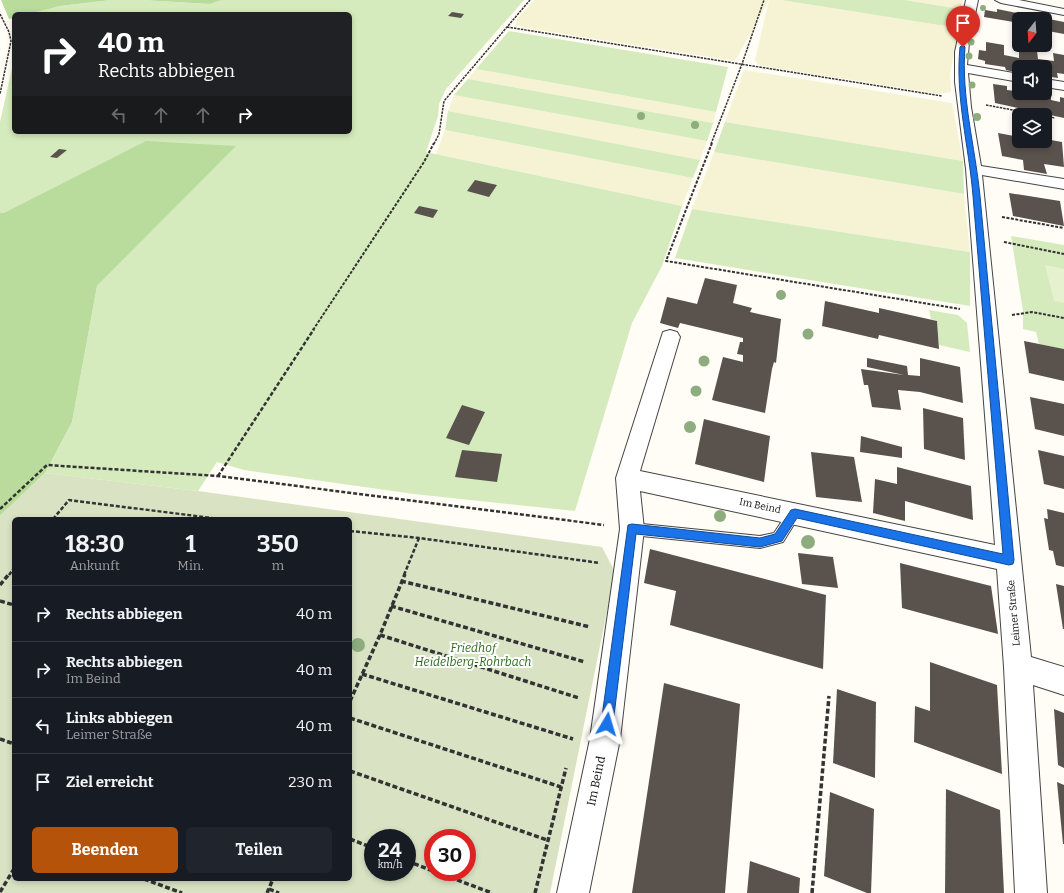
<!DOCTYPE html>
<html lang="de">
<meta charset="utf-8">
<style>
body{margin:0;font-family:Bitter,serif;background:#20242c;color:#f1f3f6;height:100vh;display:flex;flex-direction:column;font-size:15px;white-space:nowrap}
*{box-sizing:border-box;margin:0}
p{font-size:13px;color:#9ea1a6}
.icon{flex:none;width:22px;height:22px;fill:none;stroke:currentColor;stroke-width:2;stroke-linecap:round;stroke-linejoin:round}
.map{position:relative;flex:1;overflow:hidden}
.drawer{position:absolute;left:12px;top:517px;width:340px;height:364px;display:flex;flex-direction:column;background:#171b24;border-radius:6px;box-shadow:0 2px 6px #0003}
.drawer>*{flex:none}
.hud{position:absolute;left:12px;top:12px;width:340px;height:122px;border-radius:6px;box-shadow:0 2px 6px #0003;background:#202124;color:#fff;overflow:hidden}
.needle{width:26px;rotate:197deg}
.fabs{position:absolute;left:1012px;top:12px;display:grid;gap:8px}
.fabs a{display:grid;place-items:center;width:40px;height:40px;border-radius:6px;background:#171b24;box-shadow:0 2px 6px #0003;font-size:20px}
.speed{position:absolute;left:364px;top:829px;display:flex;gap:8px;font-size:20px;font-weight:700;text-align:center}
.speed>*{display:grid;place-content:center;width:52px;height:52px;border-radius:50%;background:#171b24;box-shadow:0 2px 6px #0003;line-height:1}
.speed small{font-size:10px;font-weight:400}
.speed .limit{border:6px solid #d22;background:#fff;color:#111}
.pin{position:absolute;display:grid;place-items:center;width:34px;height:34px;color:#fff;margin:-41px -17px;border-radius:50% 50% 50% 0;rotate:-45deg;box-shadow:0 0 4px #0007}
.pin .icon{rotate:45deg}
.me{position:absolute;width:44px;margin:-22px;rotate:7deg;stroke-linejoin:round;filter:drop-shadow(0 0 3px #0008)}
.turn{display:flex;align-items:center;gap:14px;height:84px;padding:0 20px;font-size:18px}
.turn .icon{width:52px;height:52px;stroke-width:2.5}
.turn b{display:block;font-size:28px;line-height:34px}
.lanes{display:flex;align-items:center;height:38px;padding:0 20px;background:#0003;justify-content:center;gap:20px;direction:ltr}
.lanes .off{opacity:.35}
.eta{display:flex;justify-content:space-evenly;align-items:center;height:68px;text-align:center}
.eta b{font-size:24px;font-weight:700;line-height:28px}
.button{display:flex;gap:8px;margin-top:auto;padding:8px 20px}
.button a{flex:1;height:46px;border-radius:6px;background:#b45309;color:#fff;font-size:16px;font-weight:700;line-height:46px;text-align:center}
.button a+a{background:#20242c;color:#f1f3f6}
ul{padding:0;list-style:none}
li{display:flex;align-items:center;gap:12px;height:56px;padding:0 20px;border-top:1px solid #363941}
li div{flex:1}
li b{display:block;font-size:15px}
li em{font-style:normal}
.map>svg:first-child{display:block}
.farmland{fill:#f6f3d4}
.green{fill:#d5ebbd}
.forest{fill:#b9dc9c}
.cemetery{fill:#d9e3c4;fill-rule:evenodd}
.pitch{fill:#e6f2cf}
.building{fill:#5a524d}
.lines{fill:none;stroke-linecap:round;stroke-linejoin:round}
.lane-casing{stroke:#444;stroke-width:2}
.street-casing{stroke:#444;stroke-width:2}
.path-far3{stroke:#333;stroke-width:1.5;stroke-dasharray:2.5 1;stroke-linecap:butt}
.path-far2{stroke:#333;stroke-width:2;stroke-dasharray:3 1.5;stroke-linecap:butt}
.path-far1{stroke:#333;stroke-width:2.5;stroke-dasharray:4 2;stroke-linecap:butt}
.path{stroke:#333;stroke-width:3.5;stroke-dasharray:5 2.5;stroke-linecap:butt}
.lane{fill:#fff;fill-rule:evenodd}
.street{fill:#fff;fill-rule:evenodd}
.tree{fill:#8dad7f}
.route{fill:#1a73e8;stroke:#114b97}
.labels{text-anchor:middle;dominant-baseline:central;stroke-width:4;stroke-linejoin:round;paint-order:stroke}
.street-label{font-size:10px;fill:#111;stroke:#fff}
.near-park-label{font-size:12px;font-style:italic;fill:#2f6b1f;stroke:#fff}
.near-street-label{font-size:12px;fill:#111;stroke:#fff}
</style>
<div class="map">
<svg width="1064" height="893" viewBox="0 0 1064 893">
<rect width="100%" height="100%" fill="#fffdf5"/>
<!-- farmland -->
<g class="farmland">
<path d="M534 0H769L735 61 526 28 516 25 517 19Z"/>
<path d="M769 0H781L958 28 950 75 951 92 939 94 758 65 755 60Z"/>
<path d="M905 0H963L960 9Z"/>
<path d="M476 69 716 112 713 123 468 79Z"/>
<path d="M744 70 952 103 963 161 725 122Z"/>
<path d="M454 95 707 141 700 160 448 111Z"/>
<path d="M445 130 693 178 682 206 436 154Z"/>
<path d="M714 152 964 194 970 252 692 209Z"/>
</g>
<!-- green -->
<g class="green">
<path d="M111 0H142L210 4 222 0H524L446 89 439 104 438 116 426 152 682 206 662 266 632 323 575 511 414 494 244 470 217 462 198 491 45 473 72 422 97 286 235 146 4 214 0 213V122L14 59V132H350V14H29L60 6Z"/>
<path d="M781 0H905L960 9 958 28Z"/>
<path d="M509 31 728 67 716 112 476 69Z"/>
<path d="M468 79 713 123 707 141 454 95Z"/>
<path d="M448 111 700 160 693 178 445 130Z"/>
<path d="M725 122 963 161 964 194 714 152Z"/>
<path d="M692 209 970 252V306L675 258Z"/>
<path d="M1011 236 1064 245V349L1039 344 1036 332 1023 329V311Z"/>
<path d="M929 310 958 315 967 323 970 352 939 345 937 321 931 319Z"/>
</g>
<!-- forest -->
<g class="forest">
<path d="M1 0H111L60 6 29 14H14V18L9 19Z"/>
<path d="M142 0H222L210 4Z"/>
<path d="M146 141 236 146 97 286 72 422 45 473 0 516V213H4Z"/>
</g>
<!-- cemetery -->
<path class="cemetery" d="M45 473 198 491 602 547 615 572 550 893H0V516ZM14 519H350V879H14ZM373 838H407V872H373ZM433 838H467V872H433Z"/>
<!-- pitch -->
<path class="pitch" d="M1045 265 1064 269V303L1054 301Z"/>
<!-- building -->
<g class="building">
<path d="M997 9 1031 16 1030 19H1019V23L984 17 985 10 997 12Z"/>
<path d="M452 12 464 14 461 18 448 16Z"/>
<path d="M1049 19 1064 22V34L1048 31Z"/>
<path d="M986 42 1004 45V55L1019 58V47L1037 51 1038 59 1054 61 1053 53 1064 55V74L1057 73 1058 78 1045 76V67H1019V73L1006 70 1005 67 985 64V61L978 59 979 50 986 51Z"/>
<path d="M993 84 1007 86V90L1015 91V88L1019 89V93H1030V96L1038 97 1037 93 1051 94V100L1060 102V97L1064 98V118L995 103Z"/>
<path d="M998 133 1019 137V141H1025L1026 144 1040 147 1039 141H1045V139L1062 142 1064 167 1044 164 1047 174 1024 170 1023 160 1002 156Z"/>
<path d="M59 149 67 150 57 158 50 157Z"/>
<path d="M475 180 497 185 489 197 467 191Z"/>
<path d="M1009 193 1060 201 1064 226 1013 216Z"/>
<path d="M419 206 438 210 433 218 414 213Z"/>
<path d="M705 278 737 285 733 303 752 308 750 312 781 319 776 363 774 362 772 369 765 413 712 400 723 357 743 362V355L737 354 740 342H743V338L680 323 678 328 660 323 667 297 697 304Z"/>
<path d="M825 301 879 313V308L937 321 939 349 879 335 878 339 822 326Z"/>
<path d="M1024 341 1064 349V381L1029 373Z"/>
<path d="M867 358 907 366 908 375 920 376V358L960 367 963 403 920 392 898 390 901 410 872 407 868 385H864L861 369 904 375 867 367Z"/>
<path d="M1030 397 1064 404V436L1035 429Z"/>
<path d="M462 405 485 412 469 445 446 438Z"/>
<path d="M923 408 963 418 965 460 924 449Z"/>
<path d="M704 419 770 436 764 482 695 464Z"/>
<path d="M861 436 902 447V458L860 452Z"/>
<path d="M462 450 502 454 497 482 455 477Z"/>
<path d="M1038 450 1064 456V489L1044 484Z"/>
<path d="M811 452 854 457 862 502 816 497Z"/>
<path d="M897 467 971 486 973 520 905 501V521L873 513 875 479 897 484Z"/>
<path d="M1047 509 1064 513V567L1056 565 1053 551 1049 550 1044 518 1048 519Z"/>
<path d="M650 549 826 595 823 669 670 625 676 591 644 583Z"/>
<path d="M798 553 833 557 838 588 802 584Z"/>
<path d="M900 563 991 586 998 634 902 608Z"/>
<path d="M1056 584 1064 586V629H1063Z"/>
<path d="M930 662 997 685 1002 774 914 742 915 706 930 711Z"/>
<path d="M664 683 740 704 725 893H632Z"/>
<path d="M837 689 876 702 875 778 833 763Z"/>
<path d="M1054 709 1064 713V768L1058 765Z"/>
<path d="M1057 782 1064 785V844H1063Z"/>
<path d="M946 789 1000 810 1004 893H945Z"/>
<path d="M830 792 874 809 871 893H867L824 876Z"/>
<path d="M750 861 800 878 799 893H747Z"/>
</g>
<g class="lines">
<!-- lane casing -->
<g class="lane-casing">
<path id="lane" d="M795 507 800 509 801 513 783 542 760 548 632 535 627 533 625 529 627 525 632 523 760 536 774 533 790 509Z"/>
</g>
<!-- street casing -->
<g class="street-casing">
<g id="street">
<path d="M966 0H978L969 43 967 65 1019 74V82L968 73 971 107 981 166 1064 179V189L982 175 1031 657 1064 667V695L1033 685 1047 893H1015L1004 667 997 569 640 491 644 529 620 739 589 893H557L590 739 620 529 616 478 663 332 670 330 677 332 680 337 640 471 995 545 966 169 955 82V52Z"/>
<path d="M995 0H1019L1064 9V15L1001 3Z"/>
<path d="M1045 79 1064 82V90L1045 87Z"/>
</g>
</g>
<!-- path-far3 -->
<g class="path-far3">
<path d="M0 14 9 32 11 41 0 94"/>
<path d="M507 27 942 96"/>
<path d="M986 105 1040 115"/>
<path d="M1045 116 1055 118"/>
<path d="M434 144 439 134 444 101 530 0"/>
<path d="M711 144 742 64 764 0"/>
</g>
<!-- path-far2 -->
<g class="path-far2">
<path d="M712 143 666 261 960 309"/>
<path d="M1002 217 1064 228"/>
<path d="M1004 242 1064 254"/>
<path d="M1012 315 1032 312 1064 318"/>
<path d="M313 330 424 162 434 143"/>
</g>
<!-- path-far1 -->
<g class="path-far1">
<path d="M218 476 314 329"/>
<path d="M0 509 47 465 218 476 604 525"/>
<path d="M53 519 69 500 220 519"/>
<path d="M350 531 419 538 600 563"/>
<path d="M9 575 14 568"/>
<path d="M404 575 419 538"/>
</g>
<!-- path -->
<g class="path">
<path d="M401 581 590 627"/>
<path d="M0 585 9 574"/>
<path d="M0 601 14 605"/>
<path d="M391 606 585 662"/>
<path d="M380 635 579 698"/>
<path d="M362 674 573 739"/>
<path d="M350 701 380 635 405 574"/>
<path d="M350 718 561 787"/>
<path d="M0 739 14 744"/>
<path d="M350 771 547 840"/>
<path d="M350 839 373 848"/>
<path d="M407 861 433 871"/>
<path d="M436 872 492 893"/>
<path d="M144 879 182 893"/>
<path d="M269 889 279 893"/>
<path d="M0 892 14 869"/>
<path d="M267 893 273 879"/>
<path d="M535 893 566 768"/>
<path d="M812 893 829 696"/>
</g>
<!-- lane -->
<use href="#lane" class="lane"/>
<!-- street -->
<use href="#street" class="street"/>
</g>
<!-- trees -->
<g class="tree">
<circle cx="983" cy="8" r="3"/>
<circle cx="975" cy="29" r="3.5"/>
<circle cx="971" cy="42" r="3.5"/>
<circle cx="969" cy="56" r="3.5"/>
<circle cx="972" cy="85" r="3.5"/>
<circle cx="641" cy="116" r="4"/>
<circle cx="977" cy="117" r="4"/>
<circle cx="695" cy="125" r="4"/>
<circle cx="781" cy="295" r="5"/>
<circle cx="808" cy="334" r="5.5"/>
<circle cx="704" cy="361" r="5.5"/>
<circle cx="696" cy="391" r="5.5"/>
<circle cx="690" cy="427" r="6"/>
<circle cx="720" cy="516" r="6"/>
<circle cx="808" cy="542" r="7"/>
<circle cx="358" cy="645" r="7"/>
</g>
<!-- route -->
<path class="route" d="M963 45 965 47C961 97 975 146 980 196 991 318 1003 439 1014 560L1013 564 1009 565 797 518 782 541 760 547 636 534 613 724 611 728 607 730 603 728 601 724 628 525 632 524 760 538 775 534 791 510 795 509 1003 554C993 435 983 316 973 196 969 146 955 97 960 47Z"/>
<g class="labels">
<!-- street labels -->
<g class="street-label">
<text transform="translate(760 506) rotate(12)">Im Beind</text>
<text transform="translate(1014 613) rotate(-95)">Leimer Straße</text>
</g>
<!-- near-park labels -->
<g class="near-park-label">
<text x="473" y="648">Friedhof<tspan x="473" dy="14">Heidelberg-Rohrbach</tspan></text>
</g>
<!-- near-street labels -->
<g class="near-street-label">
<text transform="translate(596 781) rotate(-78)">Im Beind</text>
</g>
</g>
</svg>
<div class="fabs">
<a><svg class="needle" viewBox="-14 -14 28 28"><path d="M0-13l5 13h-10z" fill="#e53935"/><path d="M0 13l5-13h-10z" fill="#9ea1a6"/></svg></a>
<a><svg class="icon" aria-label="sound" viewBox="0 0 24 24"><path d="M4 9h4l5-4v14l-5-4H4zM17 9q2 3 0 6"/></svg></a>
<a><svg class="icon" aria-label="layers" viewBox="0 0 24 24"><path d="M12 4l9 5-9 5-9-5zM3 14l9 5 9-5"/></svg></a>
</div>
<div class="speed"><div>24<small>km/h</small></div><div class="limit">30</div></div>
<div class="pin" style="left:963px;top:47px;background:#d93025"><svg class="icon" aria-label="arrive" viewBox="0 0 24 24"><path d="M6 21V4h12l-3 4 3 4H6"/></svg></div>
<svg class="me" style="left:607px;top:724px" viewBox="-20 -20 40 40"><path d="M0-17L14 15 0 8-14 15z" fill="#1a73e8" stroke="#fff" stroke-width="4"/></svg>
<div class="hud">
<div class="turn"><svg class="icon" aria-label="right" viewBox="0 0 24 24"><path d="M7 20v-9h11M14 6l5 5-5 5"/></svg><div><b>40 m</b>Rechts abbiegen</div></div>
<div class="lanes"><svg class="icon off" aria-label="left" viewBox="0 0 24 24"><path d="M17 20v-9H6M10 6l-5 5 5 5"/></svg><svg class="icon off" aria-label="ahead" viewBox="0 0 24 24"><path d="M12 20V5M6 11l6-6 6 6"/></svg><svg class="icon off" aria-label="ahead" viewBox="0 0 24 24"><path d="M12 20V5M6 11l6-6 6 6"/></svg><svg class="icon" aria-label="right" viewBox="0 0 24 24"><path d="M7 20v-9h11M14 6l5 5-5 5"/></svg></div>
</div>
<section class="drawer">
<div class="eta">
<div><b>18:30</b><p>Ankunft</p></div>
<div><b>1</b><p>Min.</p></div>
<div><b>350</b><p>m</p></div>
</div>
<ul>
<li><svg class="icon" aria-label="right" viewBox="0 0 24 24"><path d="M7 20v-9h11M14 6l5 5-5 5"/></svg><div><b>Rechts abbiegen</b></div><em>40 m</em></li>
<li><svg class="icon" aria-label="right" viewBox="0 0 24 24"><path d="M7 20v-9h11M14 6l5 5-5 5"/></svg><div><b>Rechts abbiegen</b><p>Im Beind</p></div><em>40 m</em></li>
<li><svg class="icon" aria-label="left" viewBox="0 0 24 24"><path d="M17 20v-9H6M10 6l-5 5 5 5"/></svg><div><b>Links abbiegen</b><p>Leimer Straße</p></div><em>40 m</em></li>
<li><svg class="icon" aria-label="arrive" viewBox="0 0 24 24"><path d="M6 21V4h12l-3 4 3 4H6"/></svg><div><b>Ziel erreicht</b></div><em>230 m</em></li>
</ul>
<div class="button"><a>Beenden</a><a>Teilen</a></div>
</section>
</div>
